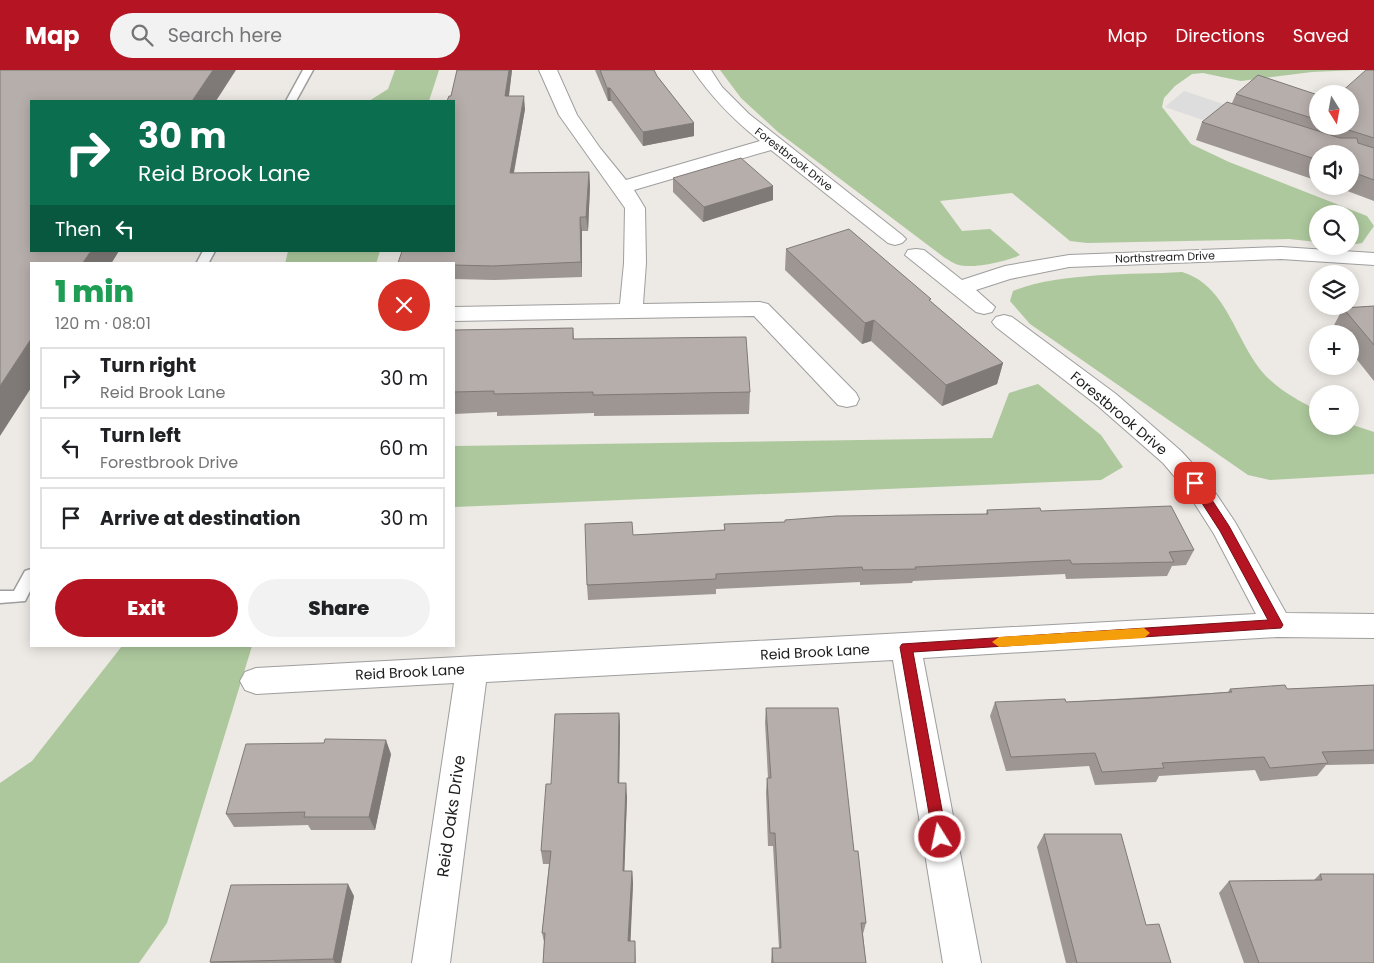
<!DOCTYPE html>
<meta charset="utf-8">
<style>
body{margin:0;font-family:Poppins,sans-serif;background:#f2f2f2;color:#202124;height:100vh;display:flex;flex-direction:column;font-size:19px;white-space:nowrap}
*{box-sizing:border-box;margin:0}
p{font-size:16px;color:#757577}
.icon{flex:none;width:28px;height:28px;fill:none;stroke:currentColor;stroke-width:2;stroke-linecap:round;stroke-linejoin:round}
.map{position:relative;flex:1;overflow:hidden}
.side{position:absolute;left:30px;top:192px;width:425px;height:385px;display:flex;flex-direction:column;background:#fff;border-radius:0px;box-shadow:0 2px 12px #0003}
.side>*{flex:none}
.banner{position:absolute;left:30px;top:30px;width:425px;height:152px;border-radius:0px;box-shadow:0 2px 12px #0003;background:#0b6e4f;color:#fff;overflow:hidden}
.needle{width:32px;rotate:169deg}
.buttons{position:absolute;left:1309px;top:15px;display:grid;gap:10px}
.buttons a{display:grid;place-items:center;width:50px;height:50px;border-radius:50%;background:#fff;box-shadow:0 2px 12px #0003;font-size:25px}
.pin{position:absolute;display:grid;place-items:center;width:42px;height:42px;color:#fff;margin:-21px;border-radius:10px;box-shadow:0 2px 8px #0006}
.me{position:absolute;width:55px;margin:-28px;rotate:350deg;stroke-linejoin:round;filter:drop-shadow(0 0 4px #0008)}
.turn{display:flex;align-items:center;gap:18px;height:105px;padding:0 25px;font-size:22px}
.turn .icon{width:65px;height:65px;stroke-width:2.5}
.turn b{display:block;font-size:35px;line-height:42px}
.then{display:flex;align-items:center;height:48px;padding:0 25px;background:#0003;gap:10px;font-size:19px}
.round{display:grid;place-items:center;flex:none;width:52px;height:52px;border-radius:26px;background:#f2f2f2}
.summary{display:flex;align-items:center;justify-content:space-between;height:85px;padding:0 25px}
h1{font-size:30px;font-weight:800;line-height:38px;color:#1e9e55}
.cta{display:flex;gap:10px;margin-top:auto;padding:10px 25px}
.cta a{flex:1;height:58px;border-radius:30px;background:#b51522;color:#fff;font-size:20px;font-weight:800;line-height:58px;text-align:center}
.cta a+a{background:#f2f2f2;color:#202124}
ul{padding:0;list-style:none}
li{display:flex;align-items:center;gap:15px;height:62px;margin:0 10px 8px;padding:0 15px;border:2px solid #e0e0e0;border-radius:0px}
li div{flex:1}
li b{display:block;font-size:19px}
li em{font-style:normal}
header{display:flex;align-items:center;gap:30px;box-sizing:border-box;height:70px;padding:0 25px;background:#b51522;color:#fff}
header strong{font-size:24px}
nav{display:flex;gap:28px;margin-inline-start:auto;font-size:18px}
.search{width:350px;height:45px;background:#f2f2f2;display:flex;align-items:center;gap:12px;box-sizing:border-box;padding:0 18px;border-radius:28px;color:#757577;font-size:19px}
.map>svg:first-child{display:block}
.forest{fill:#adc89d}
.parking{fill:#ddd}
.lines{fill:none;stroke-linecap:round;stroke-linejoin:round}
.service-casing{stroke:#9e9e9e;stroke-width:3}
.minor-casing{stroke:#9e9e9e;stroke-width:2}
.service{fill:#fff;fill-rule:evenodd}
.minor{fill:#fff;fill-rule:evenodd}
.wall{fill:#9d9692}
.shaded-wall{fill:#7f7a77}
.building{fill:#b6aeaa;stroke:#7f7a77}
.route{fill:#b51522;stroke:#760e16}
.slow{fill:#f59e0b}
.labels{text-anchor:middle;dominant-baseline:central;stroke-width:4;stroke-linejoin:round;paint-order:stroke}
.far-street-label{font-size:11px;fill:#1d1d1d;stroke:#fff}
.street-label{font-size:14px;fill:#1d1d1d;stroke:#fff}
.near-street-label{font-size:16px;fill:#1d1d1d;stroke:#fff}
</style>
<header>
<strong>Map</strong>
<div class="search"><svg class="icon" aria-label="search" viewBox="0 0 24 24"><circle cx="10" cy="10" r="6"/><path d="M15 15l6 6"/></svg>Search here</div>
<nav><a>Map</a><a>Directions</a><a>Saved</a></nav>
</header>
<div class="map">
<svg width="1374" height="893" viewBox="0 0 1374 893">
<rect width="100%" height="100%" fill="#ede9e4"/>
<!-- forest -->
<g class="forest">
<path d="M395 0H439L429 31H369L388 19Z"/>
<path d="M720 0H1357L1312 2 1241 11 1203 3 1192 4 1175 16 1164 28 1162 37 1191 74 1229 92 1367 146 1374 156 1362 173 1350 175V144H1318L1317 172 1289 169 1087 173 1070 171 1012 123 940 131 962 161 990 159 1020 185C1008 191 973 199 959 195 954 194 949 190 945 188L778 62 741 28Z"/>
<path d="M288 181H380L376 194H285Z"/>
<path d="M1182 202C1230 216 1236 278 1269 309 1283 322 1301 332 1317 340L1318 356H1350V354L1374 362V404L1270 410 1248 405 1030 254 1010 231 1013 221C1060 202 1131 205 1182 202Z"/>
<path d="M1038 314 1101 365 1123 397 1101 410 454 437V376L992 368 1009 323Z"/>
<path d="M122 576H252L167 853 139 893H0V713L32 691Z"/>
</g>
<!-- parking -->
<path class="parking" d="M1184 21 1374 84H1318L1317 89 1165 37Z"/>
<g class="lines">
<!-- service casing -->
<g class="service-casing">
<g id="service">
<path d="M303 0H313L296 31H286Z"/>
<path d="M203 181H215L208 194H196Z"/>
<path d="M31 499V519L25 531 0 533V521H14L25 501Z"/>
</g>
</g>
<!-- minor casing -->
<g class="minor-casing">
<g id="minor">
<path d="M539 0H557L577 45 600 78 626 110 760 71C734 50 712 28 693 0H711L722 17 749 44 902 165 906 169 902 173 895 175 888 173 771 80 634 120 645 138 646 193 643 234 760 232 768 234 856 323 859 329 856 335 847 337 838 335 754 246 454 251V237L620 234 624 193 625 138 559 45Z"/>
<path d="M1281 177 1374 183V195L1281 189 1069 197 1010 209 976 220 995 237 992 242 984 244 976 242 905 185 908 180 916 179 924 180 962 210 1005 196 1069 185Z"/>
<path d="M1004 245 1012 247 1116 324 1181 381 1204 406 1235 452 1286 543 1374 544V568L1277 567 923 588 981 893H943L893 590 486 612 450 893H412L454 613 256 624 245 620 240 611 245 602 256 598 1256 544 1214 464 1186 420 1163 393 1098 336 996 257 992 252 996 247Z"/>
</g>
</g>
<!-- service -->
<use href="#service" class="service"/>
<!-- minor -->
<use href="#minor" class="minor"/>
</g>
<!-- wall -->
<g class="wall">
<path d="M457 0H512L509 26 525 39 514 103 589 102 590 116 588 161H582V207L494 210 454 209 451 26Z"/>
<path d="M595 0H654L657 6 694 53V66L643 76 611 31H608Z"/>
<path d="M1374 0V131L1334 116H1350V84H1318V111L1196 70 1202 52 1232 33 1236 24 1318 25V56H1350Z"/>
<path d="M673 108 773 116V130L703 152 673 122Z"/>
<path d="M786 179 931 232 1003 293 997 314 942 336 871 271 862 274 785 200Z"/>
<path d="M1374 236V311L1350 281V264H1336L1332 259 1343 238Z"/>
<path d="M573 258 574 269 750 322 749 344 594 346V343L497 346V342L454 344V260Z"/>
<path d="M987 440 1041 441 1194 480 1186 495 1172 496 1167 506 1066 509 1065 504 913 511 912 513 860 515V512L716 519V524L588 530 587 515 633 465 724 460V454L785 452V450L986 444Z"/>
<path d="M1374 615V694L1326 695 1317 706 1260 711 1255 700 1159 706 1156 712 1095 715 1089 696 1006 701 990 646 995 632H1066L1228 622 1230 619H1287Z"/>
<path d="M766 638 854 781 866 853 863 864 866 893H771L772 878H779L773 776H768L766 722 767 708H768L765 652Z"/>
<path d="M619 643 620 656 619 713 627 727 624 801H632L633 813 630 871H635L636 893H543L544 872 542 863 549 794H543L541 781 551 714Z"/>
<path d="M391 684 375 760H311L308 755 234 757 226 744Z"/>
<path d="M1044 764 1171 893H1066L1037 777Z"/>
<path d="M1320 804 1374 893H1244L1219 823 1229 811 1314 810Z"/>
<path d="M354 826 341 893H211L210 892Z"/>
</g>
<!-- shaded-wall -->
<g class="shaded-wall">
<path d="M213 0H236L216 31H192Z"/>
<path d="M509 0H512L507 40 505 26Z"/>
<path d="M607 18H610L611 31H608Z"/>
<path d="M524 26 525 39 511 117 510 103Z"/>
<path d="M694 53V66L643 76V62Z"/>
<path d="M589 102 590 116 588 161 586 147Z"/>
<path d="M773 116V130L703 152 704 137Z"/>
<path d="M580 147 582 161V207L581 192Z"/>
<path d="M91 181H119L111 194H82Z"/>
<path d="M874 250 871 271 862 274 865 253Z"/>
<path d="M31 269V318L0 366V316Z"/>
<path d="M1003 293 997 314 942 336 946 315Z"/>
<path d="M619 643 620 656 619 727 618 713Z"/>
<path d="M386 670 391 684 375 760 369 747Z"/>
<path d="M626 713 627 727 624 813 623 801Z"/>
<path d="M632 801 633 813 630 883 628 871Z"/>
<path d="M348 814 354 826 341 893H335L333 889Z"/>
</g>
<!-- building -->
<g class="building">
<path d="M0 0H213L192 31H31V181H91L82 194H31V269L0 316Z"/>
<path d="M457 0H509L505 26H524L510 103 589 102 586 147H580L581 192 492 196 454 195V194L398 193 402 181H454V31H447L449 26H451Z"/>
<path d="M600 0H654L657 6 694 53 643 62 610 18H607Z"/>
<path d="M1366 0H1374V68L1336 56H1350V24H1339Z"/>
<path d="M1258 5 1318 25V50L1236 24Z"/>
<path d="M1227 32 1340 68H1357L1358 73 1374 78V110L1350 101V84H1318V90L1202 52Z"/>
<path d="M741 88 773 116 704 137 673 108Z"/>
<path d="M849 159 931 229 929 230 1003 293 946 315 874 250 865 253 786 179Z"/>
<path d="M1374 236V275L1343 238Z"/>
<path d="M573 258V269L746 267 750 322 593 325V322L494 324V321L454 322V260Z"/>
<path d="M1171 436 1194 480 1169 482 1174 492 1072 494 1070 490 915 497 916 499 863 500 862 497 716 504V509L587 515 585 454 632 452 633 465 725 460 724 454 785 452V450L836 446 988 444 987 440 1040 438 1041 441Z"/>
<path d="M1285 615 1287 619 1374 615V680L1322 682 1328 693 1270 698 1264 687 1162 693 1164 698 1102 702 1095 683 1011 687 995 632 1065 629 1066 632 1150 628 1232 622 1230 619Z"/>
<path d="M766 638H838L854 781H858L866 853H861L866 893H773L772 878H781L775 763H770L767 708H771Z"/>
<path d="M619 643 618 713H626L623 801H632L628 871H635V893H543L545 863H542L551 781H541L546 714H551L555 644Z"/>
<path d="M325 669 386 670 369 747H304L305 742 226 744 246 674 324 673Z"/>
<path d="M1044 764H1121L1146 855 1159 854 1171 893H1077Z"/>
<path d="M1320 804H1374V893H1259L1229 811 1322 810Z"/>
<path d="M348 814 333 889 210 892 231 815Z"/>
</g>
<!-- route -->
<path class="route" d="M1195 409 1199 410 1229 456 1283 555 1281 558 913 582 947 767 945 772 940 774 934 772 900 577 902 574 1268 550 1220 461 1189 413Z"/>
<!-- slow -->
<path class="slow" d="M1144 558 1150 563 1144 568 999 577 992 572 999 567Z"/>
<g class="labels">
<!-- far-street labels -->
<g class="far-street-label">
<text transform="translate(794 89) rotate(38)">Forestbrook Drive</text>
<text transform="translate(1165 187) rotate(-2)">Northstream Drive</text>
</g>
<!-- street labels -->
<g class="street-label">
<text transform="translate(1119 343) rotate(40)">Forestbrook Drive</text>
<text transform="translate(815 582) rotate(-3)">Reid Brook Lane</text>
<text transform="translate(410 602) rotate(-3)">Reid Brook Lane</text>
</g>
<!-- near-street labels -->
<g class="near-street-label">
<text transform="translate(451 746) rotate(-82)">Reid Oaks Drive</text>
</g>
</g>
</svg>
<div class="buttons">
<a><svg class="needle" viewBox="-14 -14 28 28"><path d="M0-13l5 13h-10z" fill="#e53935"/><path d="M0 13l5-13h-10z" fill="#757577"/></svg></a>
<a><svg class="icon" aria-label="sound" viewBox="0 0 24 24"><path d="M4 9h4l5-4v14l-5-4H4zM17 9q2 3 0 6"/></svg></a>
<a><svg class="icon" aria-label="search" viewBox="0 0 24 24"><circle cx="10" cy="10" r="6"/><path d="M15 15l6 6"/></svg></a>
<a><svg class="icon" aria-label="layers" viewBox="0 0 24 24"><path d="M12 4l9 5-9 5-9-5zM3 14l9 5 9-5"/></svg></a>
<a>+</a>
<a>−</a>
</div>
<div class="pin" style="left:1195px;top:413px;background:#d93025"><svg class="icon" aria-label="arrive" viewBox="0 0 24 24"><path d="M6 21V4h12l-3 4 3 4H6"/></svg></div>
<svg class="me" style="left:940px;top:767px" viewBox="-20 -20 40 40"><circle r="17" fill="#b51522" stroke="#fff" stroke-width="3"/><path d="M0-11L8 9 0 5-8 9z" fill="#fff"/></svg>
<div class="banner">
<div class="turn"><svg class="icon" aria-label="right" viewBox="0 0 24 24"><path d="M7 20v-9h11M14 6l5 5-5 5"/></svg><div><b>30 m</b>Reid Brook Lane</div></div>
<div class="then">Then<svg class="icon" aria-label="left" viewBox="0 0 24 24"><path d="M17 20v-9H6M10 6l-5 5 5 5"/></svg></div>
</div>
<section class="side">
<div class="summary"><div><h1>1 min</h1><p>120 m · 08:01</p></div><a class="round" style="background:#d93025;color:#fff"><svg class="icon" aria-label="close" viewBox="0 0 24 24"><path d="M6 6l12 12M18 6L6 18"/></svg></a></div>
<ul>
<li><svg class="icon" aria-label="right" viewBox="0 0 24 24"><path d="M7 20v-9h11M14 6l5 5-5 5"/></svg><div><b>Turn right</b><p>Reid Brook Lane</p></div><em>30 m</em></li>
<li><svg class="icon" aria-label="left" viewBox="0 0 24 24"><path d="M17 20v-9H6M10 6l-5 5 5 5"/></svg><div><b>Turn left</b><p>Forestbrook Drive</p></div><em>60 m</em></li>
<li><svg class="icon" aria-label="arrive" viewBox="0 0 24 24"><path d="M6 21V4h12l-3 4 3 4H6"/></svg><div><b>Arrive at destination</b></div><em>30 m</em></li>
</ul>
<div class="cta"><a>Exit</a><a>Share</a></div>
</section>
</div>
